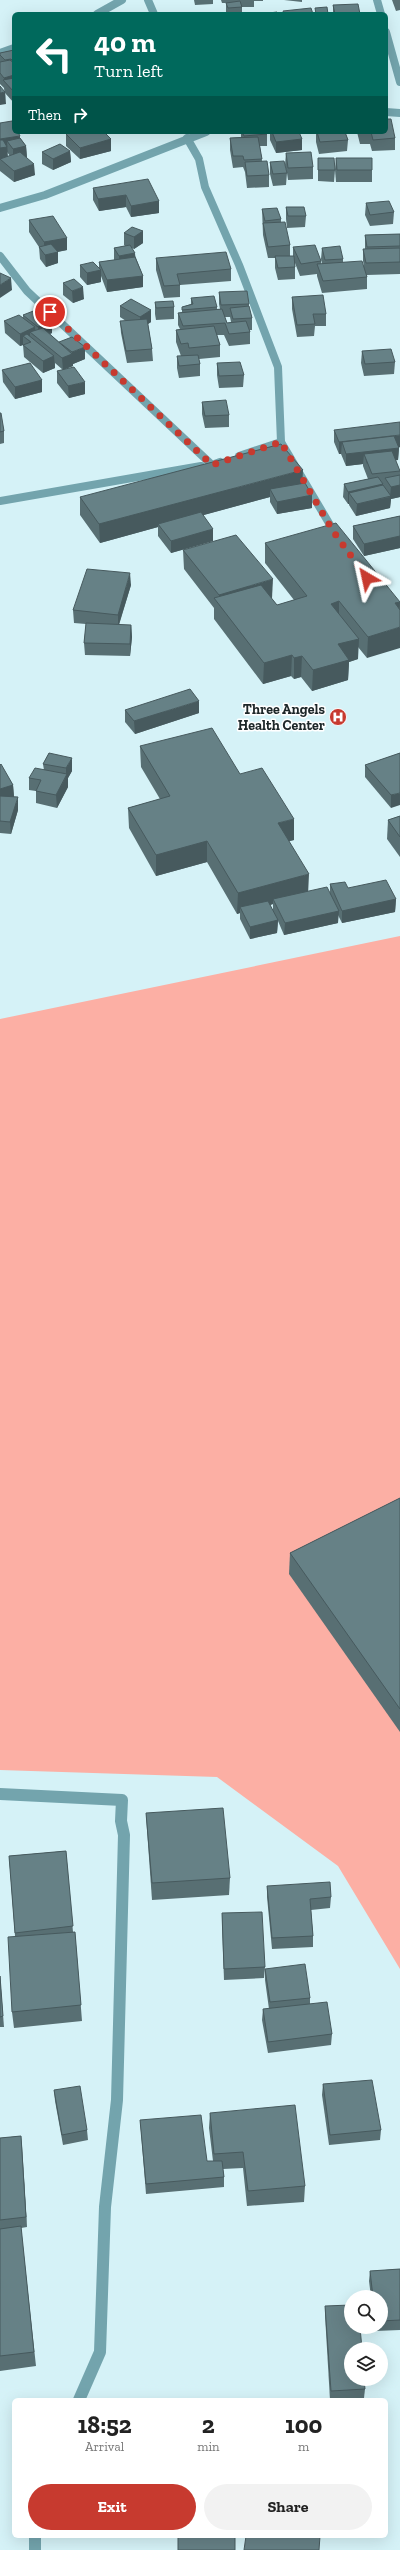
<!DOCTYPE html>
<style>
body{margin:0;font-family:"Zilla Slab",serif;background:#f2f2f2;color:#222;height:100vh;display:flex;flex-direction:column;font-size:15px;white-space:nowrap}
*{box-sizing:border-box;margin:0}
p{font-size:13px;color:#767676}
.icon{flex:none;width:22px;height:22px;fill:none;stroke:currentColor;stroke-width:2;stroke-linecap:round;stroke-linejoin:round}
.map{position:relative;flex:1;overflow:hidden}
.details{position:absolute;left:12px;top:2398px;width:376px;height:140px;display:flex;flex-direction:column;background:#fff;border-radius:6px;box-shadow:0 4px 16px #0002}
.details>*{flex:none}
.guide{position:absolute;left:12px;top:12px;width:376px;height:122px;border-radius:6px;box-shadow:0 4px 16px #0002;background:#00695c;color:#fff;overflow:hidden}
.controls{position:absolute;left:344px;top:2290px;display:grid;gap:8px}
.controls a{display:grid;place-items:center;width:44px;height:44px;border-radius:50%;background:#fff;box-shadow:0 4px 16px #0002;font-size:20px}
.pin{position:absolute;display:grid;place-items:center;width:34px;height:34px;color:#fff;margin:-17px;border:2px solid #fff;border-radius:50%;box-shadow:0 1px 4px #0007}
.me{position:absolute;width:44px;margin:-22px;rotate:324deg;stroke-linejoin:round;filter:drop-shadow(0 0 3px #0008)}
.turn{display:flex;align-items:center;gap:14px;height:84px;padding:0 16px;font-size:18px}
.turn .icon{width:52px;height:52px;stroke-width:2.5}
.turn b{display:block;font-size:28px;line-height:34px}
.then{display:flex;align-items:center;height:38px;padding:0 16px;background:#0003;gap:8px;font-size:15px}
.eta{display:flex;justify-content:space-evenly;align-items:center;height:68px;text-align:center}
.eta b{font-size:24px;font-weight:800;line-height:28px}
.primary-button{display:flex;gap:8px;margin-top:auto;padding:8px 16px}
.primary-button a{flex:1;height:46px;border-radius:24px;background:#c73a2f;color:#fff;font-size:16px;font-weight:800;line-height:46px;text-align:center}
.primary-button a+a{background:#f2f2f2;color:#222}
.map>svg:first-child{display:block}
.green{fill:#fcafa4}
.lines{fill:none;stroke-linecap:round;stroke-linejoin:round}
.minor-far1{stroke:#73a4ad;stroke-width:8}
.minor{stroke:#73a4ad;stroke-width:12}
.wall{fill:#586f73;fill-rule:evenodd}
.shaded-wall{fill:#475a5e}
.building{fill:#668186;stroke:#475a5e}
.route{stroke:#c73a2f;stroke-width:7;stroke-dasharray:0 12.6}
.labels{text-anchor:middle;dominant-baseline:central;stroke-width:3;stroke-linejoin:round;paint-order:stroke}
.poi-label{font-size:14px;font-weight:bold;fill:#1d2729;stroke:#fff;text-anchor:end}
</style>
<div class="map">
<svg width="400" height="2550" viewBox="0 0 400 2550">
<rect width="100%" height="100%" fill="#d5f2f7"/>
<!-- green -->
<path class="green" d="M400 936V1969L338 1866 217 1777 0 1770V1019Z"/>
<g class="lines">
<!-- minor-far1 -->
<g class="minor-far1">
<path d="M148 0 154 14"/>
<path d="M377 0 381 14"/>
<path d="M97 14 122 0"/>
<path d="M386 32 400 82"/>
<path d="M0 53 14 48"/>
<path d="M386 112 400 113"/>
<path d="M187 138 199 159 205 187 239 265 278 367 281 442 336 535"/>
<path d="M0 208 45 195 206 132"/>
<path d="M0 256 27 291 212 465 220 462"/>
<path d="M239 456 281 442"/>
<path d="M0 501 201 466"/>
</g>
<!-- minor -->
<g class="minor">
<path d="M0 1794 122 1800 121 1821 124 1835 117 2100 105 2207 100 2352 79 2400"/>
<path d="M35 2536V2550"/>
</g>
</g>
<!-- wall -->
<g class="wall">
<path d="M194 0H213V4L195 5Z"/>
<path d="M221 0H263V1H254V7H242V14H226V3H222Z"/>
<path d="M284 0H302V2Z"/>
<path d="M392 0H400V10L396 11Z"/>
<path d="M333 5 360 14H333Z"/>
<path d="M14 50V103L5 93 6 104 4 88 0 84V53Z"/>
<path d="M0 123 20 138 26 146 27 158 35 175 14 182 0 171ZM7 150V152L10 156 7 157Z"/>
<path d="M241 132H266L267 134V146H260L262 161 269 175V187L247 188 245 172 243 167 233 168 230 150V138L241 137Z"/>
<path d="M270 132H299L302 150 276 153 270 140Z"/>
<path d="M316 132H345L348 140 347 151 319 154 316 142Z"/>
<path d="M357 132H386L395 138V150L372 151 370 144H360Z"/>
<path d="M66 134 111 139V151L80 159 66 146Z"/>
<path d="M70 151 71 162 53 170 42 164V152Z"/>
<path d="M286 153 313 167V179L288 180 287 173 286 185 273 186 270 174V162L287 173 285 165Z"/>
<path d="M318 158 335 170 334 182 318 181Z"/>
<path d="M336 158 372 170V182H336L335 170Z"/>
<path d="M93 188 159 201V213L131 217 126 207 99 211 93 200Z"/>
<path d="M366 203 394 212 393 224 370 226 365 215Z"/>
<path d="M286 207 306 216 305 227 287 228 286 219Z"/>
<path d="M262 209 281 219V222L290 245V256H293V247L321 261V264H322L321 259 322 248 343 259V262L364 266 363 261V249H365V235L400 234V274L367 275V289L322 293 317 276V274L300 276 295 263V279L278 280 275 268V258H268L263 235Z"/>
<path d="M29 220 67 238V250L58 252V263L46 267 40 259 39 247 29 232Z"/>
<path d="M143 231V243L134 249 132 248 136 258 143 276V287L107 292 101 276V282L87 285 80 277V265L99 269V262L114 260V248L125 246 124 245V233Z"/>
<path d="M156 258 231 269V281L180 285V297L164 298 156 270Z"/>
<path d="M63 283 84 299 73 303 63 295Z"/>
<path d="M219 292 249 304V307L252 318V330H249L250 332V344L229 346 224 335H217L220 345V357L199 359 200 364V376L179 378 177 368V356H181L176 342V330L180 329 178 325V313L182 312V307L191 304V298L217 307V309H220L219 304ZM225 317H230L231 322 227 323Z"/>
<path d="M292 297 326 314V326H315L314 336 297 337 292 309Z"/>
<path d="M155 302 174 307V319L156 320 155 314Z"/>
<path d="M120 306 151 310V322L148 324 152 349 153 361 127 363 121 333 120 321H126L120 317Z"/>
<path d="M23 315 52 333 50 334 59 342 85 359 73 364V366L65 369 85 394 69 398 57 383V371L63 370 55 363V368L43 373 24 357 23 345 20 346 5 333 4 321 23 318Z"/>
<path d="M362 351 395 362 394 374 364 376 361 363Z"/>
<path d="M217 363 244 375 243 387 219 388 217 375Z"/>
<path d="M2 370 42 380V392L15 399 3 382Z"/>
<path d="M202 402 229 415V427L205 428 202 414Z"/>
<path d="M0 413 4 431V443L0 444Z"/>
<path d="M334 430 400 447H399L398 460H395L400 471V497L391 499 390 508 356 516 349 505V504H348L343 497 344 484 368 479 363 466V464L346 466 341 454H339L334 442Z"/>
<path d="M302 484 312 508 277 514 270 502V497L203 515 213 541 171 553 158 536V527L100 543 80 515V497Z"/>
<path d="M400 516V548L364 556 353 539V526Z"/>
<path d="M265 543 400 602V610L367 658 358 647V659L349 662 348 680 312 691 301 677 294 679 291 676 263 684 214 619V608L184 569 183 550 272 598H271L277 605 294 600 265 563Z"/>
<path d="M131 585 119 625H131L132 637 130 656 85 655 84 643 86 624 74 623 73 610Z"/>
<path d="M125 710 199 713 135 734 125 722Z"/>
<path d="M140 746 240 774 294 840 289 841 308 892 330 893V884L348 888 396 899 395 912 342 923 338 915V923L284 935 278 921 277 933 250 939 240 919V913L237 914 207 862 156 876 129 828 128 808 160 799 141 767ZM273 904V911L270 905Z"/>
<path d="M49 753 72 771 68 778V787L57 808 36 803V791L29 790V778L44 770 43 764Z"/>
<path d="M400 753 391 808 365 777V765Z"/>
<path d="M0 765 13 785 14 797 18 810 11 834 0 833Z"/>
<path d="M400 816V857L387 839 388 820Z"/>
<path d="M400 1498V1732L289 1574 290 1553Z"/>
<path d="M146 1813 230 1878 229 1895 152 1900 147 1830Z"/>
<path d="M66 1851 73 1932H75L82 2021 14 2028 12 2012 15 1936 9 1856Z"/>
<path d="M267 1886 331 1897 330 1908 311 1910 313 1936V1947L272 1949 267 1897Z"/>
<path d="M222 1913 265 1967 264 1978 224 1980 222 1924Z"/>
<path d="M265 1969 310 1998V2004L332 2034 331 2045 268 2053 262 2020 263 2009H269L265 1980Z"/>
<path d="M0 1976 4 2027H0Z"/>
<path d="M323 2084 381 2130 380 2140 329 2145 322 2095Z"/>
<path d="M54 2090 87 2130 88 2140 63 2145 55 2101Z"/>
<path d="M210 2113 305 2186 304 2202 247 2206 243 2168 223 2169 224 2177V2187L146 2194 140 2120 207 2161H213L209 2128Z"/>
<path d="M21 2136 27 2227 21 2228 36 2366 0 2371V2138Z"/>
<path d="M400 2269V2330L375 2331 374 2327H381V2297H371L369 2281 370 2271Z"/>
<path d="M325 2306 365 2389 364 2398 330 2400 325 2315Z"/>
</g>
<!-- shaded-wall -->
<g class="shaded-wall">
<path d="M14 75V87L4 81V78Z"/>
<path d="M5 92 6 104 0 105V93Z"/>
<path d="M20 136V147L26 146 27 158 13 161V149L7 141 8 158 0 160V139Z"/>
<path d="M111 139V151L80 159V148Z"/>
<path d="M302 139V150L276 153V142Z"/>
<path d="M70 151 71 162 53 170V159Z"/>
<path d="M34 164 35 175 14 182V171Z"/>
<path d="M126 195V207L99 211 98 199Z"/>
<path d="M159 201V213L131 217V206Z"/>
<path d="M143 231V243L134 249V237Z"/>
<path d="M67 238V250L45 254 44 253V242Z"/>
<path d="M58 252V263L46 267 45 255Z"/>
<path d="M135 253 136 265 120 268 119 256Z"/>
<path d="M101 270V282L87 285V273Z"/>
<path d="M143 276V287L107 292V280Z"/>
<path d="M11 278 12 290 0 298V285Z"/>
<path d="M83 287 84 299 73 303 72 291Z"/>
<path d="M151 310V322L140 329V317Z"/>
<path d="M52 321V333L38 339V327Z"/>
<path d="M35 327 36 337 30 332V342L23 336V345L20 346V334Z"/>
<path d="M85 347V359L73 364V366L63 370 62 358 72 354V352Z"/>
<path d="M54 356 55 368 43 373V361Z"/>
<path d="M42 380V392L15 399V387Z"/>
<path d="M85 382V394L69 398 68 386Z"/>
<path d="M400 435V447L346 453 342 442 341 454H339V442Z"/>
<path d="M399 448 398 460 367 464 364 454 363 464 346 466V454Z"/>
<path d="M303 470 302 489H270V497L160 527 158 524V527L100 543 99 524Z"/>
<path d="M383 484 382 497 349 493V504H348V492Z"/>
<path d="M400 485V497L391 499 390 508 356 516 357 504 390 497 391 487Z"/>
<path d="M312 495V508L277 514V502Z"/>
<path d="M213 529V541L171 553V541Z"/>
<path d="M400 536V548L364 556V544Z"/>
<path d="M130 573 131 585 118 627V615Z"/>
<path d="M273 579 272 598 225 612 219 605V595Z"/>
<path d="M339 601V622L331 604Z"/>
<path d="M400 602 399 623 395 603Z"/>
<path d="M131 625 132 637 130 656V644Z"/>
<path d="M400 627V648L367 658 368 637Z"/>
<path d="M359 639 358 659 349 662 348 680 312 691 313 670 338 644Z"/>
<path d="M292 655 291 676 263 684 264 663Z"/>
<path d="M302 656 301 677 294 679V658Z"/>
<path d="M199 701V713L135 734 134 721Z"/>
<path d="M72 758V771L68 778V787L57 808 56 795 66 777V768Z"/>
<path d="M13 785 14 797 0 801V789Z"/>
<path d="M400 793V805L391 808V795Z"/>
<path d="M18 797V810L11 834 10 822Z"/>
<path d="M294 819V840L277 844 278 823Z"/>
<path d="M207 841V862L156 876V855Z"/>
<path d="M309 874 308 895 273 899V904L243 913 240 907V913L237 914 238 893Z"/>
<path d="M396 899 395 912 342 923V911Z"/>
<path d="M339 911 338 923 284 935 285 923Z"/>
<path d="M278 920 277 933 250 939V927Z"/>
<path d="M21 2136 22 2146 27 2227 26 2217Z"/>
</g>
<!-- building -->
<g class="building">
<path d="M240 1 242 7 228 8 226 3Z"/>
<path d="M358 4 360 14H335L333 5Z"/>
<path d="M327 7 328 14H316L315 8Z"/>
<path d="M311 8 313 14H284L283 11Z"/>
<path d="M277 12 278 14H269V13Z"/>
<path d="M14 50V62L11 59 5 60 0 55V53Z"/>
<path d="M10 60 14 63V75L4 78 0 73V62Z"/>
<path d="M14 78V92L3 80Z"/>
<path d="M0 86 5 92 0 93Z"/>
<path d="M386 119H391L395 138 373 140 371 132H386Z"/>
<path d="M12 121 14 125V132H18L20 136 0 139V123Z"/>
<path d="M73 132H104L111 139 80 148 66 134Z"/>
<path d="M242 132H266L267 134 244 136Z"/>
<path d="M272 132H299L302 139 276 142Z"/>
<path d="M317 132H345L348 140 320 142Z"/>
<path d="M258 137 262 159 244 160 243 156H233L230 138Z"/>
<path d="M20 138 26 146 13 149 7 141Z"/>
<path d="M0 140H3L7 147 0 148Z"/>
<path d="M60 144 70 151 53 159 42 152Z"/>
<path d="M20 152 34 164 14 171 0 159Z"/>
<path d="M311 152 313 167 288 168 286 153Z"/>
<path d="M318 158H334L335 170H318Z"/>
<path d="M336 158H372V170H337Z"/>
<path d="M267 161 269 175 247 176 245 162Z"/>
<path d="M284 161 287 173 273 174 270 162Z"/>
<path d="M148 179 159 201 131 206 126 195 98 199 93 188Z"/>
<path d="M389 201 394 212 370 215 366 203Z"/>
<path d="M286 207H304L306 216H288Z"/>
<path d="M277 208 281 219 265 221 262 209Z"/>
<path d="M53 216 67 238 44 242 29 220Z"/>
<path d="M285 222 290 245 268 247 263 223Z"/>
<path d="M132 227 143 231 134 237 124 233Z"/>
<path d="M400 234V246L367 247 365 235Z"/>
<path d="M51 244 58 252 45 255 39 247Z"/>
<path d="M130 245 135 253 119 256 114 248Z"/>
<path d="M315 245 321 261 301 264 293 247Z"/>
<path d="M340 246 343 259 325 260 322 248Z"/>
<path d="M400 248V262L366 263 363 249Z"/>
<path d="M226 252 231 269 177 274 180 285 164 286 156 258Z"/>
<path d="M275 256H294L295 267 278 268Z"/>
<path d="M135 257 143 276 107 280 99 262Z"/>
<path d="M362 261 367 277 323 281 317 264Z"/>
<path d="M93 262 101 270 87 273 80 265Z"/>
<path d="M0 273 11 278 0 285Z"/>
<path d="M74 279 83 287 72 291 63 283Z"/>
<path d="M247 291 249 304 221 305 219 292Z"/>
<path d="M323 295 326 314H313L315 324 297 325 292 297Z"/>
<path d="M214 296 217 307 182 310V307L193 304 191 298Z"/>
<path d="M131 299 151 310 140 317 120 306Z"/>
<path d="M173 301 174 307 156 308 155 302Z"/>
<path d="M249 306 252 318 233 319 230 308Z"/>
<path d="M222 309 227 323 246 321 250 332 229 334 225 323 183 326 178 313Z"/>
<path d="M36 310 52 321 38 327 23 315Z"/>
<path d="M19 315 35 327 20 334 4 321Z"/>
<path d="M147 319 152 349 126 351 120 321Z"/>
<path d="M214 326 220 345 189 348 188 343 181 344 176 330Z"/>
<path d="M43 328 72 354 62 358 30 332Z"/>
<path d="M27 334 54 356 43 361 23 345 31 342 23 336Z"/>
<path d="M72 337 85 347 72 352 59 342Z"/>
<path d="M391 349 395 362 365 364 362 351Z"/>
<path d="M198 355 200 364 179 366 177 356Z"/>
<path d="M240 362 244 375 219 376 217 363Z"/>
<path d="M30 363 42 380 15 387 2 370Z"/>
<path d="M74 367 85 382 68 386 57 371Z"/>
<path d="M226 400 229 415 205 416 202 402Z"/>
<path d="M0 413H1L4 431 0 432Z"/>
<path d="M400 422V435L339 442 334 430Z"/>
<path d="M394 436 399 448 346 454 342 442Z"/>
<path d="M281 444 303 470 99 524 80 497Z"/>
<path d="M392 451 400 471 372 474 364 454Z"/>
<path d="M400 475V485L391 487 385 478Z"/>
<path d="M378 477 383 484 348 492 344 484Z"/>
<path d="M305 483 312 495 277 502 270 489Z"/>
<path d="M383 485 391 496 357 504 349 493Z"/>
<path d="M201 512 213 529 171 541 158 524Z"/>
<path d="M400 516V536L364 544 353 526Z"/>
<path d="M336 523 400 602 395 603 400 610V627L368 637 339 601 331 604 359 639 338 644 349 660 313 670 302 656 294 658 292 655 264 663 214 598 261 585 277 605 307 596 265 543Z"/>
<path d="M236 535 273 579 219 595 183 550Z"/>
<path d="M87 569 130 573 118 615 73 610Z"/>
<path d="M86 623 131 625 130 644 84 643Z"/>
<path d="M190 689 199 701 134 721 125 710Z"/>
<path d="M212 728 240 774 262 768 294 819 278 823 309 874 238 893 207 841 156 855 128 808 170 796 140 746Z"/>
<path d="M49 753 72 758 66 768 43 764Z"/>
<path d="M400 753V793L391 795 365 765Z"/>
<path d="M1 764 13 785 0 789V765Z"/>
<path d="M35 768 67 774 56 795 36 791 41 780 29 778Z"/>
<path d="M0 796 18 797 10 822 0 821Z"/>
<path d="M400 816V837L388 820Z"/>
<path d="M386 880 396 899 342 911 330 884 345 882 348 888Z"/>
<path d="M327 887 339 911 285 923 273 899Z"/>
<path d="M268 901 278 920 250 927 240 907Z"/>
<path d="M400 1498V1709L290 1553Z"/>
<path d="M223 1808 230 1878 152 1883 146 1813Z"/>
<path d="M66 1851 73 1926 15 1933 9 1856Z"/>
<path d="M330 1882 331 1897 310 1899 313 1936 272 1938 267 1886Z"/>
<path d="M262 1912 265 1967 224 1969 222 1913Z"/>
<path d="M75 1932 81 2005 12 2012 8 1937Z"/>
<path d="M305 1964 310 1998 270 2002 265 1969Z"/>
<path d="M0 1976 3 2016 0 2017Z"/>
<path d="M327 2002 332 2034 268 2042 263 2009Z"/>
<path d="M372 2080 381 2130 330 2135 323 2084Z"/>
<path d="M80 2086 87 2130 62 2135 54 2090Z"/>
<path d="M295 2105 305 2186 248 2191 243 2152 214 2154 210 2113Z"/>
<path d="M201 2115 207 2161H222L224 2177 146 2184 140 2120Z"/>
<path d="M21 2136 26 2217 0 2220V2138Z"/>
<path d="M21 2226 34 2352 0 2356V2229Z"/>
<path d="M400 2269V2320L381 2321V2297H373L370 2271Z"/>
<path d="M351 2305V2327H360L362 2349H351V2379H364L365 2389 331 2391 325 2306Z"/>
<rect x="178" y="2536" width="57" height="14"/>
<path d="M246 2536H320L319 2550H244Z"/>
</g>
<g class="lines">
<!-- route -->
<path class="route" d="M50 312 212 465 281 442 333 531 367 578"/>
</g>
<!-- icons -->
<defs>
<g id="hospital-disc" transform="scale(0.9)"><circle r="9.5" fill="#c73a2f" stroke="#fff"/><path d="M-5-5h3v3.5h4V-5h3V5h-3V1.5h-4V5h-3Z" fill="#fff"/></g>
</defs>
<g fill-rule="evenodd">
<use href="#hospital-disc" x="338" y="717"/>
</g>
<g class="labels">
<!-- poi labels -->
<g class="poi-label">
<text x="325" y="709">Three Angels<tspan x="325" dy="16">Health Center</tspan></text>
</g>
</g>
</svg>
<div class="controls">
<a><svg class="icon" aria-label="search" viewBox="0 0 24 24"><circle cx="10" cy="10" r="6"/><path d="M15 15l6 6"/></svg></a>
<a><svg class="icon" aria-label="layers" viewBox="0 0 24 24"><path d="M12 4l9 5-9 5-9-5zM3 14l9 5 9-5"/></svg></a>
</div>
<div class="pin" style="left:50px;top:312px;background:#d93025"><svg class="icon" aria-label="arrive" viewBox="0 0 24 24"><path d="M6 21V4h12l-3 4 3 4H6"/></svg></div>
<svg class="me" style="left:367px;top:578px" viewBox="-20 -20 40 40"><path d="M0-17L14 15 0 8-14 15z" fill="#c73a2f" stroke="#fff" stroke-width="4"/></svg>
<div class="guide">
<div class="turn"><svg class="icon" aria-label="left" viewBox="0 0 24 24"><path d="M17 20v-9H6M10 6l-5 5 5 5"/></svg><div><b>40 m</b>Turn left</div></div>
<div class="then">Then<svg class="icon" aria-label="right" viewBox="0 0 24 24"><path d="M7 20v-9h11M14 6l5 5-5 5"/></svg></div>
</div>
<section class="details">
<div class="eta">
<div><b>18:52</b><p>Arrival</p></div>
<div><b>2</b><p>min</p></div>
<div><b>100</b><p>m</p></div>
</div>
<div class="primary-button"><a>Exit</a><a>Share</a></div>
</section>
</div>
